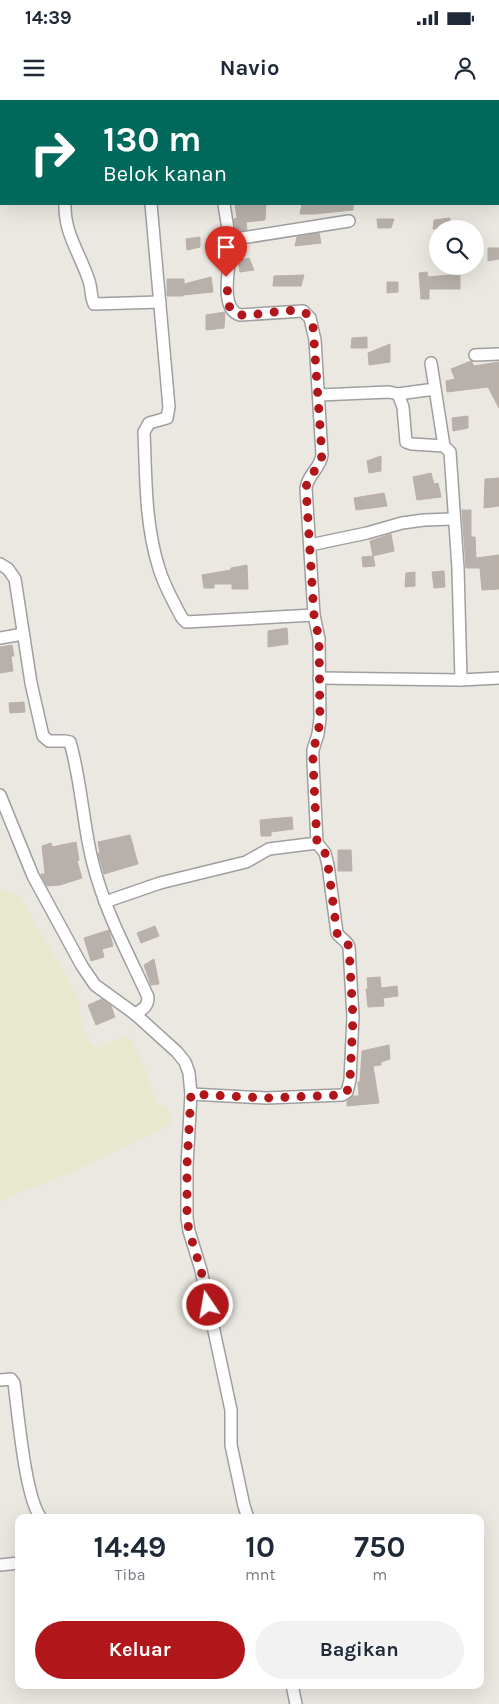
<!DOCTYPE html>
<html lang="id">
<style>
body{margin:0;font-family:Karla,sans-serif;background:#f2f2f3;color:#1f2937;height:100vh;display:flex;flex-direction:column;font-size:19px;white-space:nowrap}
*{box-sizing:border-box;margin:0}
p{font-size:16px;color:#747a83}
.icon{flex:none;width:28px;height:28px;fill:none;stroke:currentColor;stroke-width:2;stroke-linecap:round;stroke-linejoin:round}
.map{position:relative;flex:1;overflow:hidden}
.drawer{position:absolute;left:15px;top:1414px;width:469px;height:175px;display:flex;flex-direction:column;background:#fff;border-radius:10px;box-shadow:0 5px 20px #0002}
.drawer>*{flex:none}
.top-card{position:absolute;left:0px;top:0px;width:500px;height:105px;box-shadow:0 5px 20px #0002;background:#00695c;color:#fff;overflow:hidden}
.buttons{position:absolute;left:429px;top:120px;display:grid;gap:10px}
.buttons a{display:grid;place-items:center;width:55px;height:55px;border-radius:50%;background:#fff;box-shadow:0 5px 20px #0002;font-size:25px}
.pin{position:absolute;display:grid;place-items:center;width:42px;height:42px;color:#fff;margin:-51px -21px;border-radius:50% 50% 50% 0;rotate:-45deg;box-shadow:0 0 5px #0007}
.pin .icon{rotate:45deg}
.me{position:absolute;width:55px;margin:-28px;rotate:348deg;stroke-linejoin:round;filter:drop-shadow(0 0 4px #0008)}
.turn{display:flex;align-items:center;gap:18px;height:105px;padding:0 20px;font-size:22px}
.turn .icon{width:65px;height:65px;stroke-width:2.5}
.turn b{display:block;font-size:35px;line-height:42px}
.eta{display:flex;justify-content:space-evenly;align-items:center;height:85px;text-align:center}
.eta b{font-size:30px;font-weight:700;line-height:35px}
.cta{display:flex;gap:10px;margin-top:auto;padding:10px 20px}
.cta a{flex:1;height:58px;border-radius:30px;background:#b0161a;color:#fff;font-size:20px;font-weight:700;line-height:58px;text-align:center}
.cta a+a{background:#f2f2f3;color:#1f2937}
.status{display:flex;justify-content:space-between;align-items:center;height:35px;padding:0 25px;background:#fff;direction:ltr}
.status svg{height:14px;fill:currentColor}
header{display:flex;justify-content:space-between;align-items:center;height:65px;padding:0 20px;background:#fff;font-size:22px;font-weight:700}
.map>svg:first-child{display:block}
.farmland{fill:#e7e9ce}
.building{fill:#b8b1ab;stroke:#bbafa6}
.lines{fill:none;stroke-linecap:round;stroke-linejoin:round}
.minor-casing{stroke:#9f9f9f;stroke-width:14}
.minor{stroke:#fff;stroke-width:11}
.route{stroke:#b0161a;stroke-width:9;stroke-dasharray:0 16.2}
</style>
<div class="status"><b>14:39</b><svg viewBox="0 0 49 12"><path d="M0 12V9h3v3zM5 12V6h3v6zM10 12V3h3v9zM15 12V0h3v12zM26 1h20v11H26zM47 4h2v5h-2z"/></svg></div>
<header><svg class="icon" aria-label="menu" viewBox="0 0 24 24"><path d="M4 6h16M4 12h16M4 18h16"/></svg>Navio<svg class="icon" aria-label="person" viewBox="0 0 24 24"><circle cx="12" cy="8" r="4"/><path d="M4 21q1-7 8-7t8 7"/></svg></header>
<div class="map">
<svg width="499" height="1604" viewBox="0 0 499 1604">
<rect width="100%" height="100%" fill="#ebe8e2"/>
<!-- farmland -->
<path class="farmland" d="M0 789 19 795 25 805 76 893 80 903 81 923 92 946 104 947 121 936 131 939 146 970 156 1001 167 1008 172 1024 72 1072 0 1101Z"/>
<!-- building -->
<g class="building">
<path d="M235 104H266L265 120 246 122 247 130 236 131 234 119 237 118Z"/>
<path d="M302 104H353V110L314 114H300Z"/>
<path d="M450 118V129H433L434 120Z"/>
<path d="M377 119H394L391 128H378Z"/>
<path d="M319 133 321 143 295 146 297 137Z"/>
<path d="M200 137V147L187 150 186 139Z"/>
<path d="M488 148H499V159L488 161Z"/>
<path d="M249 158 254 170 240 172 238 161Z"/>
<path d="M427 172 428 177 460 174V189H429V199H421L419 173Z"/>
<path d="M304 175 301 186H273L274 176Z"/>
<path d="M211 177 213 192 183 195V196H167V179H184V184Z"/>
<path d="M387 182H398V192L387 193Z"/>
<path d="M225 212 224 228 206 230V215Z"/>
<path d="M367 237V248H351L352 238Z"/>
<path d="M390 244V262L369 265 368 253Z"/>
<path d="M471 261 474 266 499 262V308L488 287 447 292 446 281 455 279 451 269Z"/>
<path d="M468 316V328L453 331 452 318Z"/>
<path d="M381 356V371L369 373 367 361Z"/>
<path d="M431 373 434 384 438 383 441 397 417 400 413 377Z"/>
<path d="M499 378V406L484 408 485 379Z"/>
<path d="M384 393 387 406 356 410 354 398Z"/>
<path d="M462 410H471V437H475L476 458 499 455V489L482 490 480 468H466Z"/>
<path d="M391 434 394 451 373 456 370 441Z"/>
<path d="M373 456 375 466 363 467 362 457Z"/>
<path d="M247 465 248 489H232V484H214V488H204L202 475 231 470V468Z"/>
<path d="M444 471 445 487 434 488 432 472Z"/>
<path d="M415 472V486L405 487 406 473Z"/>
<path d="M287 528 288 544 268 547V531Z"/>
<path d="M12 545 14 556H11L13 571 0 573V547Z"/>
<path d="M24 602 25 612 10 613 9 603Z"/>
<path d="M292 717 293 729 271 732V736H261L260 720Z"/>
<path d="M130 735 138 764 104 774 98 753H100L98 742Z"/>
<path d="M76 742 79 760 77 761 82 778 60 785 47 786 41 775V774H45L42 746 51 743 52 747Z"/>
<path d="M338 750H351L352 771H338Z"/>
<path d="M155 826 159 836 141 843 137 833Z"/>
<path d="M109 830 113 846 102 849 104 857 91 861 84 838Z"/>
<path d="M154 859 159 884 151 885 144 865Z"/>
<path d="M380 877 381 887 382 888 397 886 398 896 383 898 384 906 368 907 366 889H368L367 878Z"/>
<path d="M102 899 111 906 115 917 96 925 88 905Z"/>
<path d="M389 945 390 959 381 962V965L373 966 379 1003 347 1006V1001L353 996H359L358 982H360L362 951Z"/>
</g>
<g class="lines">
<!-- minor casing -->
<g class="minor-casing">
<g id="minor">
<path d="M66 0 67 1"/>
<path d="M135 0V1"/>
<path d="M206 0 207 1"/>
<path d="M90 1 94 0"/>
<path d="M0 19H1"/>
<path d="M65 104C64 132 79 152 88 178 92 187 90 195 94 204L160 202"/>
<path d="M151 104 169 307 167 318 149 323 144 332C146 377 145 422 158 465 163 484 173 501 182 518L186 522 314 515"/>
<path d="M229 140 349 121"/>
<path d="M475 255 499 254"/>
<path d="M431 263 444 346"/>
<path d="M398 294 435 289"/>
<path d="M319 295 389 292 398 294 403 307 406 342 412 344 444 346 450 352 458 468 461 580"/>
<path d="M310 445 367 433 402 423 424 420 453 419"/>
<path d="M0 464 8 469 15 479 31 583 43 636 49 641H65L70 642C83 687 83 736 98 781 110 821 131 859 148 897 148 907 143 909 135 914"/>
<path d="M0 538 23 534"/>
<path d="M319 578 461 580 499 578"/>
<path d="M0 695 33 776 82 866 95 885 135 914 177 952 185 962 189 973 191 994 187 1065V1118L189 1131 201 1170 231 1310V1345L244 1406 248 1418"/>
<path d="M105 802 160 783 246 762 269 749 317 743 313 662V650L318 634 320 619 319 539 314 515 306 388C308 374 320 369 322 355L315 240 310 218 303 211 240 215C218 209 231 163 230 147 229 132 226 118 224 104"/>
<path d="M191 994 266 998 342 995 347 992 350 980 353 917 349 847C347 840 340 839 337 833L328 765 325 753 317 743"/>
<path d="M0 1280 11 1279 14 1283C18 1312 25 1398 41 1418"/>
<path d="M0 1465 19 1463"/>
<path d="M292 1585 296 1604"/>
</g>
</g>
<!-- minor -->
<use href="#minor" class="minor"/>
</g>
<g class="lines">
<!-- route -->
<path class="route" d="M208 1205 201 1170 189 1131 187 1118V1065L191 994 266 998 342 995 347 992 350 980 353 918 349 847C347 840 340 840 337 833L328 765 325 753 317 743 313 662V650L318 634 320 619 319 539 314 515 306 388C308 374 320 369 322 355L313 226 307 214C293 204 254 219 235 214L229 206 226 177"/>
</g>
</svg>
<div class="buttons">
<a><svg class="icon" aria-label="search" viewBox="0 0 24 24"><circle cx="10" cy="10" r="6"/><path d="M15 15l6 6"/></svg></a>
</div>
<div class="pin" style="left:226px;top:177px;background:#d93025"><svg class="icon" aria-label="arrive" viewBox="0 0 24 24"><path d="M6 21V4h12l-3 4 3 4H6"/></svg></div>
<svg class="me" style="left:208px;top:1205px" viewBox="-20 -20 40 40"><circle r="17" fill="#b0161a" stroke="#fff" stroke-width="3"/><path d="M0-11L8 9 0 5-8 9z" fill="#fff"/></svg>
<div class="top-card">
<div class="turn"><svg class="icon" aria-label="right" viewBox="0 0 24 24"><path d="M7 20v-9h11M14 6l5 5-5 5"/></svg><div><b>130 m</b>Belok kanan</div></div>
</div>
<section class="drawer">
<div class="eta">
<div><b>14:49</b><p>Tiba</p></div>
<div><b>10</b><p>mnt</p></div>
<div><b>750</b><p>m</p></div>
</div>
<div class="cta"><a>Keluar</a><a>Bagikan</a></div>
</section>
</div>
